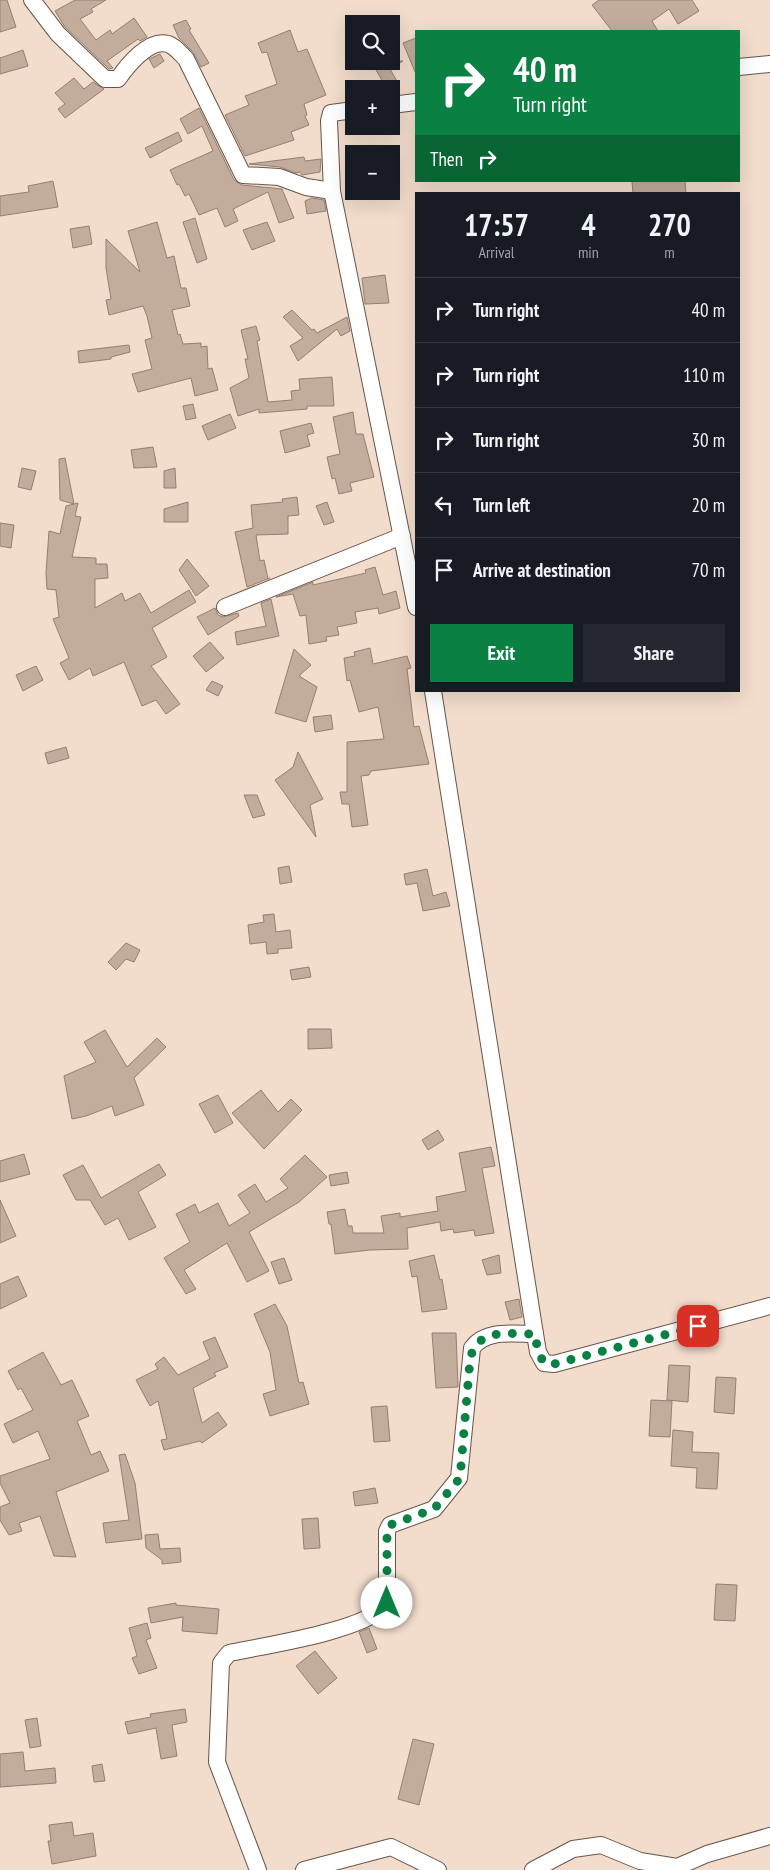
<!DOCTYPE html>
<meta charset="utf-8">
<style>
body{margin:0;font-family:"PT Sans Narrow",sans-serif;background:#242831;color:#f1f3f6;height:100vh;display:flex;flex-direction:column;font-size:19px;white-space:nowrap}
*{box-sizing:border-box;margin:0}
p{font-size:16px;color:#9ea1a6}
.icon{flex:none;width:28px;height:28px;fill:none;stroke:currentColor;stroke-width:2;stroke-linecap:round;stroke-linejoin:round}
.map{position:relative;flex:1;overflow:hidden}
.sheet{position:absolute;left:415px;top:192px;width:325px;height:500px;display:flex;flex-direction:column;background:#171b24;border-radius:0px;box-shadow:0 5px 20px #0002}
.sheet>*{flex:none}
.hud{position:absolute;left:415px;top:30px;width:325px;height:152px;border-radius:0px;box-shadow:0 5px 20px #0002;background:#0b8043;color:#fff;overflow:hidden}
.buttons{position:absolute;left:345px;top:15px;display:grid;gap:10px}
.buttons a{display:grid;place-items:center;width:55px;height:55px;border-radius:0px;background:#171b24;box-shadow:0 5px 20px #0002;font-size:25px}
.pin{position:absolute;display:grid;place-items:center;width:42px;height:42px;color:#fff;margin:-21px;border-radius:10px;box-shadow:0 2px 8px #0006}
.me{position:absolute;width:55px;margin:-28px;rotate:0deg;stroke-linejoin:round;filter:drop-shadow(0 0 4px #0008)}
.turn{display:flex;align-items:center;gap:18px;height:105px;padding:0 15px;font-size:22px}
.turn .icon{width:65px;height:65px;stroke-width:2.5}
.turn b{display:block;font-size:35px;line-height:42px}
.then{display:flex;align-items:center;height:48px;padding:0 15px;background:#0003;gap:10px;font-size:19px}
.eta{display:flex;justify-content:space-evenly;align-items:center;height:85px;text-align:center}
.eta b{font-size:30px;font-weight:800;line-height:35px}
.button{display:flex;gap:10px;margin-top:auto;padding:10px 15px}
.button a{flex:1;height:58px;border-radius:0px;background:#0b8043;color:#fff;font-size:20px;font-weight:800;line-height:58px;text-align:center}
.button a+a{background:#242831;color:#f1f3f6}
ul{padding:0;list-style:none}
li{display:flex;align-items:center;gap:15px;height:65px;padding:0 15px;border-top:1px solid #363941}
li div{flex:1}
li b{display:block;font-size:19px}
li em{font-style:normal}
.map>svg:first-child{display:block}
.building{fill:#c2ac9c;stroke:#947f70}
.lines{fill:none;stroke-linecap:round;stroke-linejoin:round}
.minor-casing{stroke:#685546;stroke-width:18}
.minor{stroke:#fff;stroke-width:16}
.route{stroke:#0b8043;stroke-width:9;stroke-dasharray:0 16.2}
</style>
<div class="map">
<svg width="770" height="1870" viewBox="0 0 770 1870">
<rect width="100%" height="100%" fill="#f2dccb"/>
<!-- building -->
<g class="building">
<path d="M0 0H7L16 27 0 32Z"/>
<path d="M75 0H106L91 9 93 12 80 19 96 40 110 30 112 34 134 18 147 37 140 41 138 39 107 61 113 68 109 69 65 27 55 11Z"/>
<path d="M599 0H692L699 11 678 24 669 9 652 21 658 31H612L592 5Z"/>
<path d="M186 20 191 29 189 30 209 63 201 67 193 52 179 38 173 25Z"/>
<path d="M290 30 298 52 307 49 326 95 304 104 307 115 305 116 309 125 291 132 294 140 245 156 225 115 249 105 245 96 277 84 267 52 262 53 258 43Z"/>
<path d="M416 38V74L403 43Z"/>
<path d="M23 50 28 66 0 74V58Z"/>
<path d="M160 54 164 61 154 68 149 59Z"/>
<path d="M371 61H403L390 69 398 83 387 89Z"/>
<path d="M74 78 84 89 93 82 104 89 65 118 58 109 65 104 55 93Z"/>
<path d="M199 108 234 180 242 185 282 189 294 218 279 223 268 192 233 209 238 221 225 227 217 208 199 215 189 194 185 196 179 184 177 185 170 170 213 151 202 126 188 134 180 119Z"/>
<path d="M178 132 182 141 150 158 145 148Z"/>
<path d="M304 157 305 161 321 159 320 172 302 175 300 172 296 173 280 167 249 164Z"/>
<path d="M53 181 58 207 0 216V196L29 192 28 186Z"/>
<path d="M632 181H685L686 194H633Z"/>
<path d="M312 198 324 200 326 211 307 214 305 201Z"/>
<path d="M195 218 207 259 197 263 183 222Z"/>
<path d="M157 222 167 258 174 256 181 288H186L190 306 172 310 178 335 180 334 183 344 201 343V347L207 346 208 369 212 368 218 390 195 396 191 378 138 392 132 374 152 369 145 340 152 338 147 316 143 306 109 315 106 300 111 299 106 268V239L140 272 128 231Z"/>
<path d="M267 222 275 241 252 250 243 230Z"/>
<path d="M89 226 92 244 73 248 70 229Z"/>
<path d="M385 275 389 303 365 304 362 278Z"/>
<path d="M292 310 312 330 314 329 317 333 347 317 350 331 341 336 337 329 298 361 290 346 303 338 283 317Z"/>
<path d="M256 326 260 340 257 341 268 402 292 400 291 391 300 390 299 379 332 377 334 406H307V409L259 413V409L238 416 230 388 249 378 245 359H248L241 330Z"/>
<path d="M129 345 130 352 111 357V359L79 363 78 351Z"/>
<path d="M193 404 196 418 186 420 183 406Z"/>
<path d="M353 412 356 434H363L374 477 350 483 352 491 339 494 335 478 332 479 327 457 340 454 333 417Z"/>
<path d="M230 414 236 428 208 440 202 426Z"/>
<path d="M311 423 314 433 307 435 310 446 285 453 280 431Z"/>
<path d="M153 447 157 467 134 468 131 450Z"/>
<path d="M65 458 74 504 78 503 75 516 81 517 72 557 96 558V564H107L108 578 95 579V608L122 593 125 601 140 593 151 613 189 590 196 602 152 628 167 657 151 666 180 704 166 714 156 700 142 706 124 662 93 676 90 668 69 680 60 663 69 658 53 619 59 617 56 590 47 589 46 573 49 531 60 534 66 506 74 504 60 500 59 459Z"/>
<path d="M22 468 36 471 31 490 18 487Z"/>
<path d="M175 468 176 488H164V471Z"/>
<path d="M297 497 299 515 288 516V534L256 535 260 561 264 560 268 579 270 578 247 587 235 532 253 528 251 505 283 502 282 499Z"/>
<path d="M188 502V522H164V509Z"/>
<path d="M327 502 334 522 324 525 316 506Z"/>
<path d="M0 523 14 525 11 548 0 546Z"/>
<path d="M187 559 209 586 196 596 179 570Z"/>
<path d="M375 567 383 595 396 591 400 608 379 614 378 608 355 612 357 623 337 627 339 635 326 637 327 641 309 644 306 615 300 616 293 594 276 597 313 582V585L366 573 365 570Z"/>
<path d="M271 599 279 636 237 645 235 632 266 626 261 603Z"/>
<path d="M215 608 218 615 223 617 238 613 239 616 208 635 197 617Z"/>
<path d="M210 642 224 658 206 672 193 656Z"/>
<path d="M370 648 373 664 407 656 411 668 407 669 414 727 419 726 429 764 371 771 369 775 361 776 368 825 352 827 349 804H342L340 792H347V742L384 739 378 707 359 712 350 680 347 681 344 658 355 656 354 652Z"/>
<path d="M294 649 311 665 299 676 317 687 306 722 275 713Z"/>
<path d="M36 666 43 680 23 691 16 675Z"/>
<path d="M212 681 223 686 218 696 206 690Z"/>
<path d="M331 715 333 729 315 732 313 717Z"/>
<path d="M66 747 69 758 48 764 45 753Z"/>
<path d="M298 752 323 799 310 805 316 837 275 780 293 767Z"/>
<path d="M244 795H257L265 815 253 818Z"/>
<path d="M289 866 292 882 280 884 278 868Z"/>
<path d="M427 869 433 896 446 892 450 906 423 911 417 883 406 885 404 874Z"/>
<path d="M274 914 276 932 290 930 292 948 278 949V953L267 954 266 942 250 944 248 925 264 922 263 915Z"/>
<path d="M126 943 140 950 134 962 126 959 116 970 108 962Z"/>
<path d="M309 967 311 977 292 980 290 970Z"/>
<path d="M308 1029H331L332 1048 308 1049Z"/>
<path d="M105 1030 127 1067 157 1038 166 1047 134 1078 144 1105 115 1116 112 1106 86 1116 72 1119 64 1076 96 1062 84 1042Z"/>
<path d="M261 1090 278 1112 291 1099 302 1110 264 1149 232 1113Z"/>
<path d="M218 1095 233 1123 215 1133 199 1104Z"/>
<path d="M438 1130 444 1140 428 1150 422 1140Z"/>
<path d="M491 1147 495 1166 482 1168 494 1233 475 1236 474 1230 454 1233 453 1229 441 1231 440 1222 407 1228 408 1249 370 1250 335 1254 331 1224H329L327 1212 345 1209 348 1226H352L353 1233H384L381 1216 400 1213V1217L438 1211 436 1197 466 1191 459 1153Z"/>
<path d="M24 1154 30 1174 0 1182V1161Z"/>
<path d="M305 1155 327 1177 299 1202 249 1232 269 1271 247 1282 227 1243 184 1270 196 1289 186 1294 164 1258 190 1242 176 1214 195 1204 199 1213 218 1203 229 1226 250 1213 238 1195 255 1184 266 1202 288 1188 280 1179Z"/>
<path d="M159 1164 166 1175 138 1192 156 1227 129 1240 118 1218 105 1225 90 1200H76L63 1175 83 1165 101 1198Z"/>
<path d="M347 1172 349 1183 331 1186 329 1175Z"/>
<path d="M0 1200 16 1236 0 1243Z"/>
<path d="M434 1255 440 1280 442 1279 447 1309 422 1312 417 1276 412 1277 409 1261Z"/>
<path d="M499 1255 501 1273 487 1275 482 1260Z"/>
<path d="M284 1258 292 1280 279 1284 271 1262Z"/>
<path d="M18 1276 27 1296 0 1309V1284Z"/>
<path d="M519 1299 522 1317 510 1320 505 1302Z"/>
<path d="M275 1304 287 1326 299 1383 303 1382 309 1404 270 1416 263 1394 276 1390 270 1352 254 1314Z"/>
<path d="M432 1333H456L458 1387 436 1388Z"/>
<path d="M215 1337 228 1367 214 1373 216 1376 193 1388 202 1423 218 1412 227 1425 202 1443 200 1441 164 1450 161 1440 167 1439 158 1401 150 1406 136 1380 158 1369 155 1364 164 1357 178 1375 210 1359 203 1342Z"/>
<path d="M43 1352 61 1385 72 1380 89 1416 77 1421 91 1455 100 1451 109 1471 56 1492 76 1557 54 1556 40 1516 19 1523 22 1531 9 1535 0 1520V1507L10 1503 0 1483V1476L50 1459 38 1431 13 1443 4 1424 33 1410 21 1388 18 1390 8 1371Z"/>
<path d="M669 1365 690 1366 688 1402 667 1400Z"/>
<path d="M716 1377 736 1378 734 1414 714 1412Z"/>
<path d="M651 1400 672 1401 670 1437 649 1436Z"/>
<path d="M387 1406 390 1441 374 1442 371 1407Z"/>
<path d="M673 1430 693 1432 692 1452 719 1453 717 1489 696 1488 697 1468 671 1466Z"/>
<path d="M125 1454 135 1483 142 1539 106 1543 103 1523 129 1520 119 1455Z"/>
<path d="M375 1488 378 1503 355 1506 353 1492Z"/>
<path d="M318 1518 320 1548 304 1549 302 1519Z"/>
<path d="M158 1534 160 1549 180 1548 181 1562 162 1564V1560L146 1548 145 1535Z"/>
<path d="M716 1584 737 1585 735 1621 714 1620Z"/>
<path d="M176 1603V1605L219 1609 217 1634 182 1631 183 1617 151 1623 148 1608Z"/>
<path d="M147 1623 151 1638 146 1640 157 1668 139 1674 132 1658 137 1656 129 1628Z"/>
<path d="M369 1628 377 1649 367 1653 359 1632Z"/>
<path d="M315 1651 337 1678 318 1694 296 1666Z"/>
<path d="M185 1709 187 1722 172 1725 177 1756 161 1759 156 1728 128 1734 125 1722 151 1717 150 1714Z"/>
<path d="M37 1718 41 1746 30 1748 25 1720Z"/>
<path d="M413 1739 434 1744 419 1805 398 1799Z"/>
<path d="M23 1752 25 1771 55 1768 56 1783 0 1787V1754Z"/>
<path d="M102 1764 105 1781 94 1782 92 1766Z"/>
<path d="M72 1822 74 1836 93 1833 96 1856 52 1864 48 1841H51L49 1825Z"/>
</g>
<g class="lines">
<!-- minor casing -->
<g class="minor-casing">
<g id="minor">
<path d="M32 0 58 34 105 79H118C127 66 149 38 168 44 175 46 181 54 186 59L243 175 279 177 306 187 332 191"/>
<path d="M739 67 770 64"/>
<path d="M391 105 416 102"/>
<path d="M354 110 331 113 329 121 332 191 416 607"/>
<path d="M225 607 402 536"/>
<path d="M433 691 535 1334 538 1352 544 1363 554 1364 770 1306"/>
<path d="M258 1870 217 1762 221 1663 229 1653C262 1646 371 1630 387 1603V1531L390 1525 434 1509 459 1478 472 1348C486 1329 514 1334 535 1334"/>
<path d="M304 1870 391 1847 438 1870"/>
<path d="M533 1870 573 1849 601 1845 640 1861 677 1867 707 1854 770 1836"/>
</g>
</g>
<!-- minor -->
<use href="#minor" class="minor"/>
</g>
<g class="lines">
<!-- route -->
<path class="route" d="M387 1603V1530L390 1525 434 1509 460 1478 470 1360C476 1327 509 1334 535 1334L538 1352 544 1363 554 1364 698 1326"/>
</g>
</svg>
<div class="buttons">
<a><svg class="icon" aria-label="search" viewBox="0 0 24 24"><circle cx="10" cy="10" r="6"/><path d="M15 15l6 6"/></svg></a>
<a>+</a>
<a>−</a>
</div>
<div class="pin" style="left:698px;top:1326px;background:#d93025"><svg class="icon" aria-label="arrive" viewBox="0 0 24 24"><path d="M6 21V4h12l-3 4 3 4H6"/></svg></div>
<svg class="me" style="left:387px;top:1603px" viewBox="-20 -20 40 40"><circle r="19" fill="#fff"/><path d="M0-13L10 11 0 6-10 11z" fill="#0b8043"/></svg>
<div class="hud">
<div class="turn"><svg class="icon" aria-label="right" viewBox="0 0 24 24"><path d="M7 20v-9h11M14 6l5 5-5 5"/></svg><div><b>40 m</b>Turn right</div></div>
<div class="then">Then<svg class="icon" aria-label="right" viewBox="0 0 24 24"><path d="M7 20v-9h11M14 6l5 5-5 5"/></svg></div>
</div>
<section class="sheet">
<div class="eta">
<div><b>17:57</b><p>Arrival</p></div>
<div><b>4</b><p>min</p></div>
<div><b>270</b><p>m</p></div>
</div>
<ul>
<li><svg class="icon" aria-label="right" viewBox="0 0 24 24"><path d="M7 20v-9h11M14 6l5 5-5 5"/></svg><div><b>Turn right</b></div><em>40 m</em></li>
<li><svg class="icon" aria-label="right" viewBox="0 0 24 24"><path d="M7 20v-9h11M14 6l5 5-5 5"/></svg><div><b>Turn right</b></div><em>110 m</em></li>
<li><svg class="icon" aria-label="right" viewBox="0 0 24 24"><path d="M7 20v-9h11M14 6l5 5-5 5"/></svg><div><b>Turn right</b></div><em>30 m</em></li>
<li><svg class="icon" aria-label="left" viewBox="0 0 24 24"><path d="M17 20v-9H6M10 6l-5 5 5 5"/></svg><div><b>Turn left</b></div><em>20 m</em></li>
<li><svg class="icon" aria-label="arrive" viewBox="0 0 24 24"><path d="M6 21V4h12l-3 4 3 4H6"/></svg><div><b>Arrive at destination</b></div><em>70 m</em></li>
</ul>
<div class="button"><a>Exit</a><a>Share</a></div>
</section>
</div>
